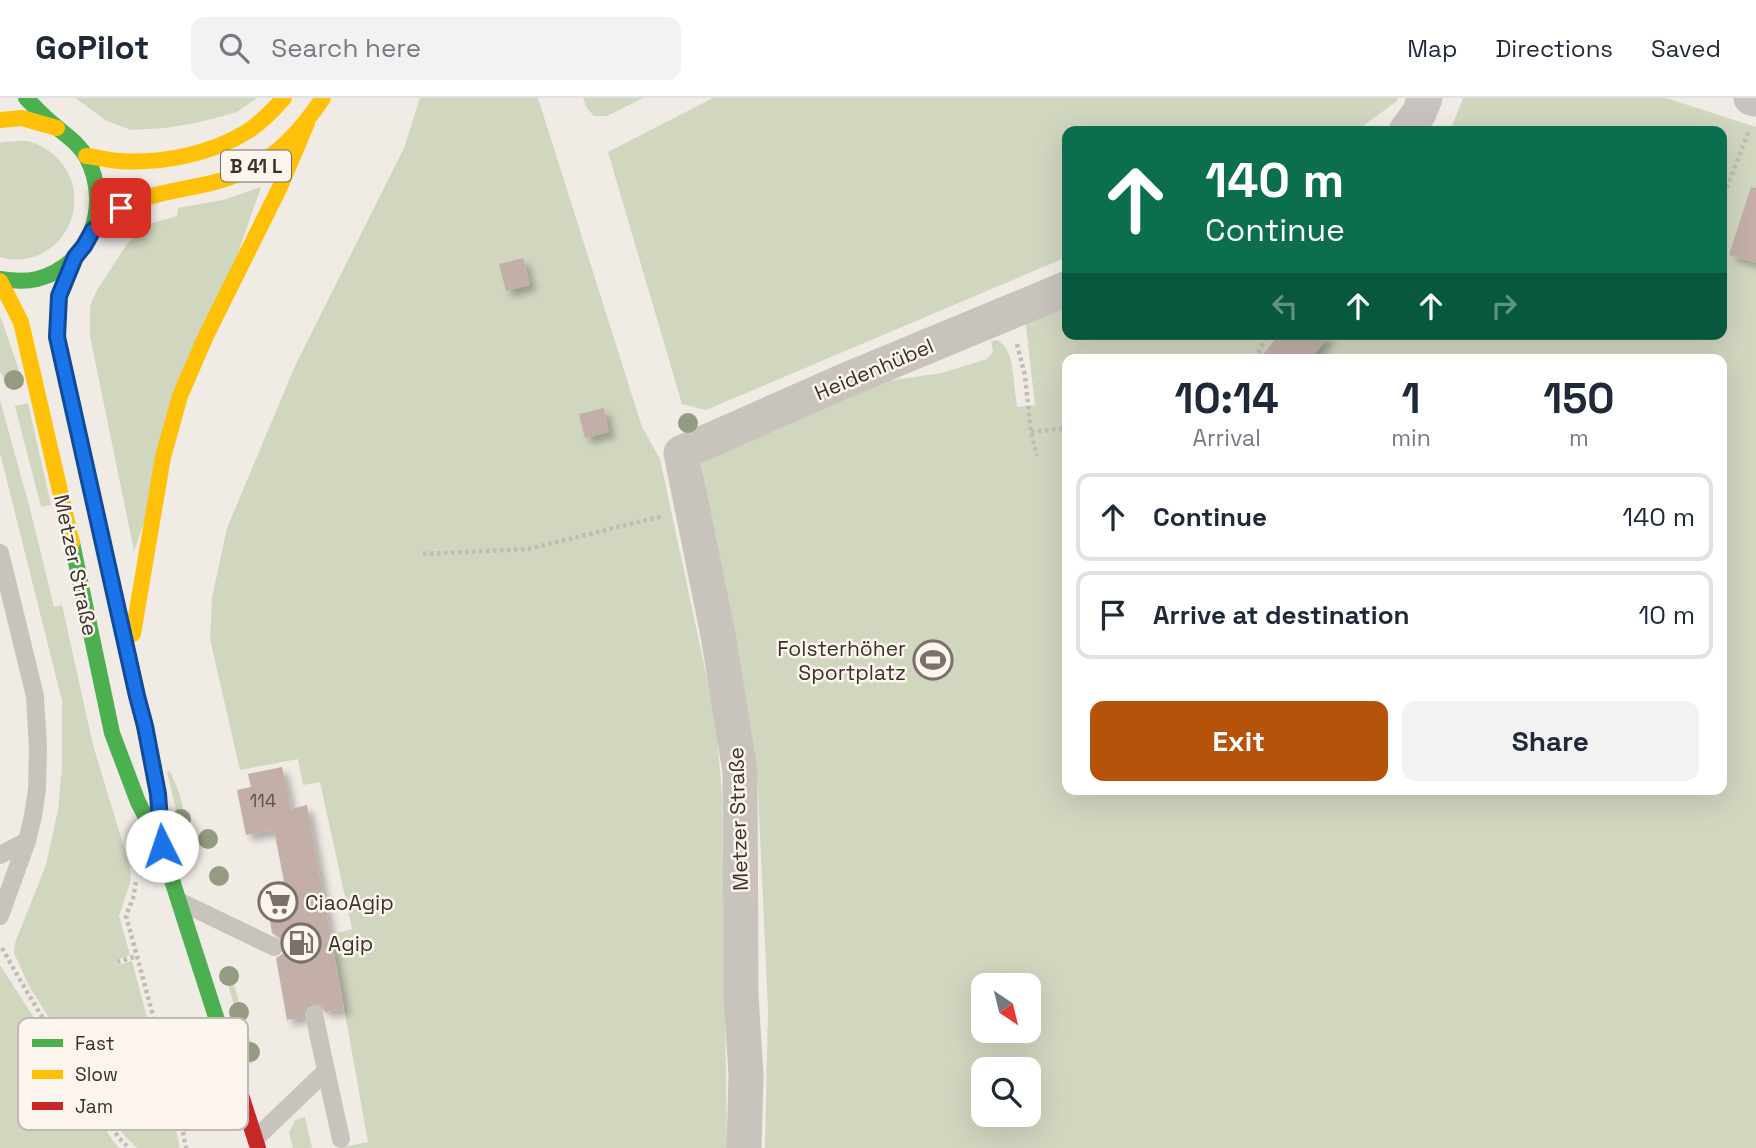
<!DOCTYPE html>
<meta charset="utf-8">
<style>
body{margin:0;font-family:"Space Grotesk",sans-serif;background:#f2f2f3;color:#1f2937;height:100vh;display:flex;flex-direction:column;font-size:26px;white-space:nowrap}
*{box-sizing:border-box;margin:0}
p{font-size:23px;color:#747a83}
.icon{flex:none;width:38px;height:38px;fill:none;stroke:currentColor;stroke-width:2;stroke-linecap:round;stroke-linejoin:round}
.map{position:relative;flex:1;overflow:hidden}
.panel{position:absolute;left:1062px;top:256px;width:665px;height:441px;display:flex;flex-direction:column;background:#fff;border-radius:14px;box-shadow:0 7px 28px #0002}
.panel>*{flex:none}
.guide{position:absolute;left:1062px;top:28px;width:665px;height:214px;border-radius:14px;box-shadow:0 7px 28px #0002;background:#0b6e4f;color:#fff;overflow:hidden}
.needle{width:46px;rotate:145deg}
.fabs{position:absolute;left:971px;top:875px;display:grid;gap:14px}
.fabs a{display:grid;place-items:center;width:70px;height:70px;border-radius:14px;background:#fff;box-shadow:0 7px 28px #0002;font-size:35px}
.pin{position:absolute;display:grid;place-items:center;width:60px;height:60px;color:#fff;margin:-30px;border-radius:14px;box-shadow:0 4px 10px #0006}
.me{position:absolute;width:77px;margin:-38px;rotate:356deg;stroke-linejoin:round;filter:drop-shadow(0 0 5px #0008)}
.turn{display:flex;align-items:center;gap:24px;height:147px;padding:0 28px;font-size:32px}
.turn .icon{width:91px;height:91px;stroke-width:2.5}
.turn b{display:block;font-size:49px;line-height:60px}
.lanes{display:flex;align-items:center;height:66px;padding:0 28px;background:#0003;justify-content:center;gap:35px;direction:ltr}
.lanes .off{opacity:.35}
.eta{display:flex;justify-content:space-evenly;align-items:center;height:119px;text-align:center}
.eta b{font-size:42px;font-weight:600;line-height:49px}
.action{display:flex;gap:14px;margin-top:auto;padding:14px 28px}
.action a{flex:1;height:80px;border-radius:14px;background:#b45309;color:#fff;font-size:28px;font-weight:600;line-height:80px;text-align:center}
.action a+a{background:#f2f2f3;color:#1f2937}
ul{padding:0;list-style:none}
li{display:flex;align-items:center;gap:21px;height:88px;margin:0 14px 10px;padding:0 14px;border:4px solid #e0e1e3;border-radius:14px}
li div{flex:1}
li b{display:block;font-size:26px}
li em{font-style:normal}
header{display:flex;align-items:center;gap:42px;box-sizing:border-box;height:98px;padding:0 35px;background:#fff;border-bottom:2px solid #e0e1e3}
header strong{font-size:33px}
nav{display:flex;gap:38px;margin-inline-start:auto;font-size:24px}
.search{width:490px;height:63px;background:#f2f2f3;display:flex;align-items:center;gap:18px;box-sizing:border-box;padding:0 24px;border-radius:14px;color:#747a83;font-size:26px}
.map>svg:first-child{display:block}
.green{fill:#d1d6bf;fill-rule:evenodd}
.building{fill:#c3afa7;filter:url(#shadow)}
.lines{fill:none;stroke-linecap:round;stroke-linejoin:round}
.path{stroke:#c2bbb6;stroke-width:4.5;stroke-dasharray:3.5 3.5;stroke-linecap:butt}
.lane{stroke:#c9c3be;stroke-width:18}
.street{stroke:#c9c3be;stroke-width:35}
.fast{stroke:#4caf50;stroke-width:16}
.slow{stroke:#ffc107;stroke-width:16}
.jam{stroke:#c62828;stroke-width:16}
.tree{fill:#959b80}
.route-casing{stroke:#114b97;stroke-width:18}
.route{stroke:#1a73e8;stroke-width:12}
.labels{text-anchor:middle;dominant-baseline:central;stroke-width:5;stroke-linejoin:round;paint-order:stroke}
.number-label{font-size:18px;fill:#5d504a}
.shield{fill:#fbf5ee;stroke:#756b66;stroke-width:2}
.shield-label{font-size:19px;font-weight:bold;fill:#3b302b}
.street-label{font-size:21px;fill:#3b302b;stroke:#fbf5ee}
.poi-label{font-size:21px;fill:#3b302b;stroke:#fbf5ee;text-anchor:start}
.key{fill:#fbf5ee;stroke:#c1bab4;stroke-width:2}
.key-label{font-size:19px;fill:#3b302b}
</style>
<header>
<strong>GoPilot</strong>
<div class="search"><svg class="icon" aria-label="search" viewBox="0 0 24 24"><circle cx="10" cy="10" r="6"/><path d="M15 15l6 6"/></svg>Search here</div>
<nav><a>Map</a><a>Directions</a><a>Saved</a></nav>
</header>
<div class="map">
<svg width="1756" height="1050" viewBox="0 0 1756 1050">
<defs>
<filter id="shadow"><feDropShadow dx="6" dy="6" stdDeviation="3.5" flood-color="#0004"/></filter>
</defs>
<rect width="100%" height="100%" fill="#f0ebe5"/>
<!-- green -->
<g class="green">
<path d="M75 0H257L237 14 196 25 165 30 131 32 107 23Z"/>
<path d="M420 0H538L642 329 660 361 716 622 722 698 727 1050H338L368 1044 331 837 352 831 320 684 303 687 298 661 240 672 210 541 212 500 227 430 295 268 404 50Z"/>
<path d="M583 0H643L607 18H594L587 10Z"/>
<path d="M713 0H1398L1397 3 1356 33H1068L1067 159 706 312 682 306 608 54Z"/>
<path d="M1463 0H1666L1756 29V1050H765L768 912 757 670 701 363 887 283 942 275 987 261 993 254 991 243 997 242 1005 248 1011 261 1017 309 1035 307 1025 220 1067 205 1068 236H1722V33H1450ZM1068 261H1722V691H1068ZM984 887H1029V933H984ZM984 971H1029V1017H984Z"/>
<path d="M4 44C12 44 23 42 31 44 41 47 51 53 58 61 99 104 58 176 0 159V45Z"/>
<path d="M261 89 134 453 90 238V208L97 192 127 146 149 126 177 118 178 110 223 102Z"/>
<path d="M0 217 24 287 9 290 0 274Z"/>
<path d="M0 302 30 411 54 509 62 507 93 647 130 769 131 782 119 818 130 857 116 862 117 867 132 863 172 1014 180 1050H137L123 1036 75 962 28 886 14 855 15 845 46 767 58 712 62 669V603L0 355Z"/>
<path d="M28 305 51 407 41 409 15 308Z"/>
<path d="M170 673 180 697 193 759 186 753 167 674Z"/>
<path d="M0 867 113 1043 119 1050H0Z"/>
<path d="M223 869 230 872 254 956 251 968Z"/>
<path d="M305 1019 312 1050H293L289 1035 295 1022Z"/>
</g>
<!-- building -->
<g class="building">
<path d="M1751 89 1756 90V165L1729 157Z"/>
<path d="M523 160 530 187 506 193 499 166Z"/>
<path d="M1279 236H1330L1311 261H1260Z"/>
<path d="M604 310 609 334 585 340 579 316Z"/>
<path d="M282 669 291 711 307 707 344 911 325 914 322 908 312 905 306 908 303 913V919L287 922 276 860 284 855 285 847 283 842 272 835 270 823 274 822 267 786 284 783 274 732 246 737 237 692 251 689 248 676Z"/>
</g>
<g class="lines">
<!-- path -->
<g class="path">
<path d="M1722 103 1749 32"/>
<path d="M1017 246 1025 278 1031 334 1037 358"/>
<path d="M1255 261C1261 253 1262 244 1268 236"/>
<path d="M1031 334 1068 330"/>
<path d="M423 456 528 451 663 418"/>
<path d="M136 784 133 800 126 818 179 1013 186 1050"/>
<path d="M2 850C38 915 78 977 119 1040L129 1050"/>
<path d="M117 864 137 858"/>
</g>
<!-- lane -->
<g class="lane">
<path d="M0 455 35 598 38 649 37 691 33 718 27 743 0 818"/>
<path d="M0 757 27 743"/>
<path d="M183 805 274 849"/>
<path d="M326 973 341 1041"/>
<path d="M256 1040 326 973 314 916"/>
</g>
<!-- street -->
<g class="street">
<path d="M1751 0 1756 1"/>
<path d="M1406 33 1419 15 1425 0"/>
<path d="M744 1050 746 977 741 898 740 673 718 537 681 355 844 283 1068 190"/>
</g>
<!-- fast -->
<g class="fast">
<path d="M0 181C12 183 25 184 37 181 91 167 111 107 87 60 79 45 65 37 53 26 43 18 35 9 26 0"/>
<path d="M72 445 112 635 138 704 161 748 225 947"/>
<path d="M143 622 154 672 160 718"/>
</g>
<!-- slow -->
<g class="slow">
<path d="M0 22 22 20 57 30"/>
<path d="M86 58C97 59 107 62 118 63 161 66 212 56 248 33 262 24 273 12 284 0"/>
<path d="M93 132C103 124 111 114 122 109 160 90 203 92 241 75 277 60 302 31 323 0"/>
<path d="M0 183 21 224 72 445"/>
<path d="M133 536 163 359 180 298 205 240 280 89 307 25"/>
</g>
<!-- jam -->
<g class="jam">
<path d="M75 159 59 198 57 239 143 622"/>
<path d="M225 947 258 1050"/>
</g>
</g>
<!-- trees -->
<g class="tree">
<circle cx="14" cy="282" r="10"/>
<circle cx="688" cy="325" r="10"/>
<circle cx="181" cy="721" r="10"/>
<circle cx="208" cy="741" r="10"/>
<circle cx="188" cy="751" r="10"/>
<circle cx="219" cy="778" r="10"/>
<circle cx="229" cy="878" r="10"/>
<circle cx="239" cy="914" r="10"/>
<circle cx="250" cy="954" r="10"/>
</g>
<g class="lines">
<!-- route casing -->
<g class="route-casing">
<path id="route" d="M121 110 93 132 84 148 75 159 59 198 57 239 137 598 145 628 158 696 162 748"/>
</g>
<!-- route -->
<use href="#route" class="route"/>
</g>
<!-- icons -->
<defs>
<g id="stadium-ring" transform="scale(2.0125)"><circle r="9.5" fill="#fbf5ee" stroke="#7a716c" stroke-width="1.5"/><path d="M0-5a6.5 5 0 1 0 0 10a6.5 5 0 1 0 0-10ZM-3.5-1.8h7v3.6h-7Z" fill="#7a716c"/></g>
<g id="supermarket-ring" transform="scale(2.0125)"><circle r="9.5" fill="#fbf5ee" stroke="#7a716c" stroke-width="1.5"/><path d="M-6-5.5h2.5l.6 2H6L4.5 2H-2.5L-4.4-4H-6ZM-1.5 3.2a1.3 1.3 0 1 0 .1 0ZM3 3.2a1.3 1.3 0 1 0 .1 0Z" fill="#7a716c"/></g>
<g id="fuel-ring" transform="scale(2.0125)"><circle r="9.5" fill="#fbf5ee" stroke="#7a716c" stroke-width="1.5"/><path d="M-5.5-6h7V0h2V4h1.3V-2.5L3-4.5l.8-.8L6-3V5H2.5V1h-1V6h-7ZM-4.2-4.7v3.2H.2V-4.7Z" fill="#7a716c"/></g>
</defs>
<g fill-rule="evenodd">
<use href="#stadium-ring" x="933" y="562"/>
<use href="#supermarket-ring" x="278" y="804"/>
<use href="#fuel-ring" x="301" y="845"/>
</g>
<g class="labels">
<!-- number labels -->
<g class="number-label">
<text x="263" y="702">114</text>
</g>
<!-- shield labels -->
<rect class="shield" x="221" y="52.5" width="70" height="31" rx="5"/>
<g class="shield-label">
<text x="256" y="68">B 41 L</text>
</g>
<!-- street labels -->
<g class="street-label">
<text transform="translate(874 271) rotate(-23)">Heidenhübel</text>
<text transform="translate(76 467) rotate(78)">Metzer Straße</text>
<text transform="translate(738 721) rotate(-92)">Metzer Straße</text>
</g>
<!-- poi labels -->
<g class="poi-label">
<text x="906" y="550" text-anchor="end">Folsterhöher<tspan x="906" dy="24">Sportplatz</tspan></text>
<text x="305" y="804">CiaoAgip</text>
<text x="328" y="845">Agip</text>
</g>
</g>
<!-- legend -->
<rect x="18" y="920" width="230" height="112" rx="10" class="key"/>
<rect x="32" y="941" width="31" height="8" fill="#4caf50"/>
<rect x="32" y="972" width="31" height="9" fill="#ffc107"/>
<rect x="32" y="1004" width="31" height="8" fill="#c62828"/>
<g class="key-label">
<text x="75" y="952">Fast</text>
<text x="75" y="983">Slow</text>
<text x="75" y="1015">Jam</text>
</g>
</svg>
<div class="fabs">
<a><svg class="needle" viewBox="-14 -14 28 28"><path d="M0-13l5 13h-10z" fill="#e53935"/><path d="M0 13l5-13h-10z" fill="#747a83"/></svg></a>
<a><svg class="icon" aria-label="search" viewBox="0 0 24 24"><circle cx="10" cy="10" r="6"/><path d="M15 15l6 6"/></svg></a>
</div>
<div class="pin" style="left:121px;top:110px;background:#d93025"><svg class="icon" aria-label="arrive" viewBox="0 0 24 24"><path d="M6 21V4h12l-3 4 3 4H6"/></svg></div>
<svg class="me" style="left:162px;top:748px" viewBox="-20 -20 40 40"><circle r="19" fill="#fff"/><path d="M0-13L10 11 0 6-10 11z" fill="#1a73e8"/></svg>
<div class="guide">
<div class="turn"><svg class="icon" aria-label="ahead" viewBox="0 0 24 24"><path d="M12 20V5M6 11l6-6 6 6"/></svg><div><b>140 m</b>Continue</div></div>
<div class="lanes"><svg class="icon off" aria-label="left" viewBox="0 0 24 24"><path d="M17 20v-9H6M10 6l-5 5 5 5"/></svg><svg class="icon" aria-label="ahead" viewBox="0 0 24 24"><path d="M12 20V5M6 11l6-6 6 6"/></svg><svg class="icon" aria-label="ahead" viewBox="0 0 24 24"><path d="M12 20V5M6 11l6-6 6 6"/></svg><svg class="icon off" aria-label="right" viewBox="0 0 24 24"><path d="M7 20v-9h11M14 6l5 5-5 5"/></svg></div>
</div>
<section class="panel">
<div class="eta">
<div><b>10:14</b><p>Arrival</p></div>
<div><b>1</b><p>min</p></div>
<div><b>150</b><p>m</p></div>
</div>
<ul>
<li><svg class="icon" aria-label="ahead" viewBox="0 0 24 24"><path d="M12 20V5M6 11l6-6 6 6"/></svg><div><b>Continue</b></div><em>140 m</em></li>
<li><svg class="icon" aria-label="arrive" viewBox="0 0 24 24"><path d="M6 21V4h12l-3 4 3 4H6"/></svg><div><b>Arrive at destination</b></div><em>10 m</em></li>
</ul>
<div class="action"><a>Exit</a><a>Share</a></div>
</section>
</div>
